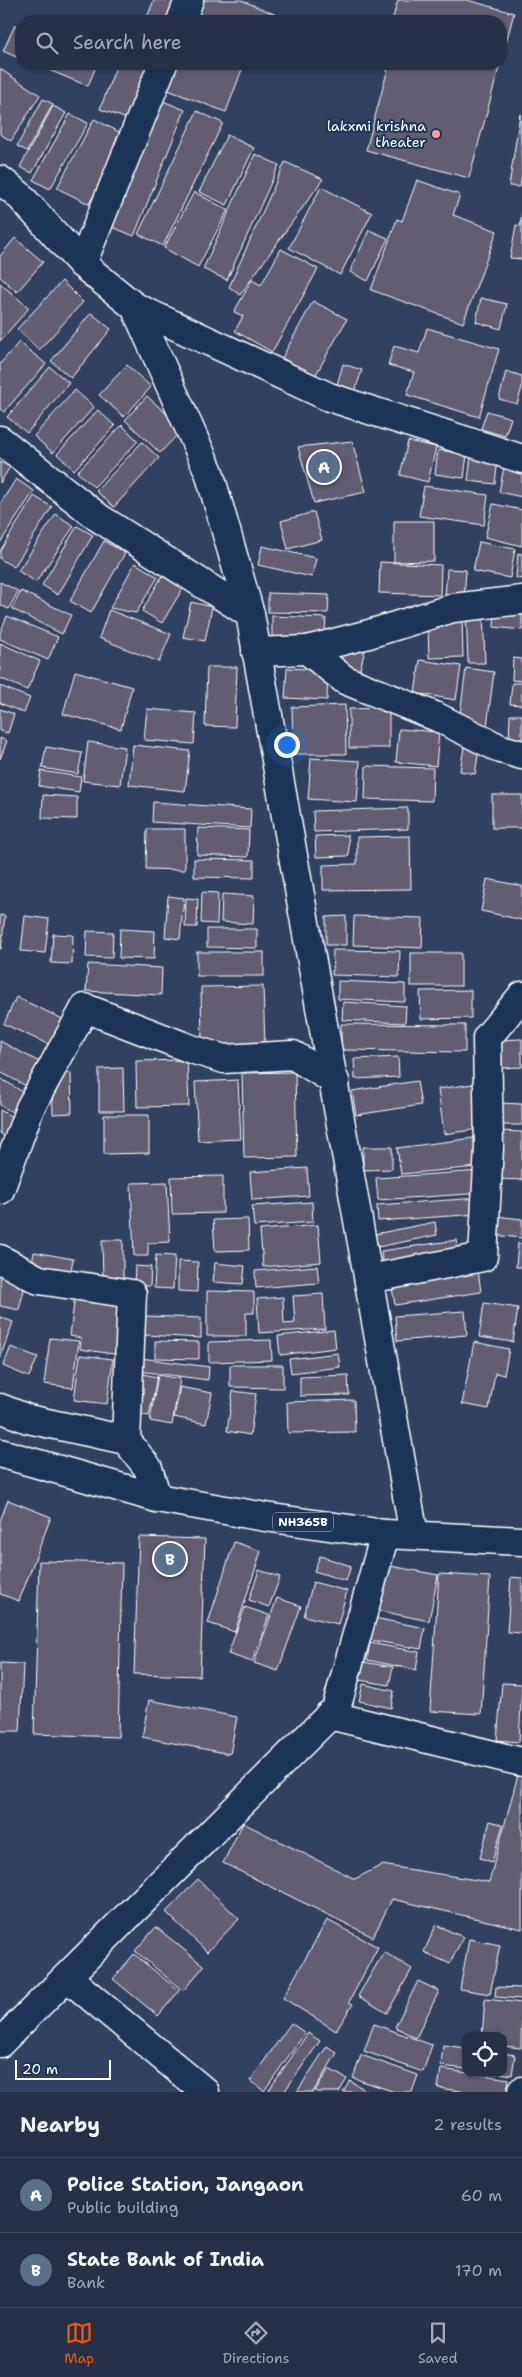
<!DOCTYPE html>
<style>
body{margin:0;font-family:"Shantell Sans",sans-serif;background:#323d52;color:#f1f3f6}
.controls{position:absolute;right:15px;bottom:15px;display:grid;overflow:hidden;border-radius:10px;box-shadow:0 1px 4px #0004}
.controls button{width:45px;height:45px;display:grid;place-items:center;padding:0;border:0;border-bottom:1px solid #424c60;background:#263147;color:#f1f3f6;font:25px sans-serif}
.scale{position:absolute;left:15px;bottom:12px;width:96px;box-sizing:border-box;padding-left:5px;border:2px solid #fff;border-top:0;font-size:14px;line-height:18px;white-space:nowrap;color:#fff;-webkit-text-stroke:4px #1d3557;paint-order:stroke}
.you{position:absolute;left:286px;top:744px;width:18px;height:18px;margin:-12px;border:4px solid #fff;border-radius:50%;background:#1a73e8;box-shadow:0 0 0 8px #1a73e833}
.badge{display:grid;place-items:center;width:32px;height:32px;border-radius:50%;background:#ea580c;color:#fff;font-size:16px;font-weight:700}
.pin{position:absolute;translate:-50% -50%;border:2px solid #fff;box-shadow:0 1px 5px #0006}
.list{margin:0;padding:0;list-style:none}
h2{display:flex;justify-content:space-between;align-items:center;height:65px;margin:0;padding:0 20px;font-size:21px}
h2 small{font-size:16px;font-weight:400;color:#a4a9b4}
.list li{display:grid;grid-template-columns:32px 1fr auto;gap:15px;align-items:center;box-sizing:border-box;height:75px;padding:0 20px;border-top:1px solid #424c60}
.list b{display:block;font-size:19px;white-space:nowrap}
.list p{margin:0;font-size:16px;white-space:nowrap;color:#a4a9b4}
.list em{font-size:16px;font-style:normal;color:#a4a9b4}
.icon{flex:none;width:28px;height:28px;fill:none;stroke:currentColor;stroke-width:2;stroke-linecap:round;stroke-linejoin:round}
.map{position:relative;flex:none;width:522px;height:2092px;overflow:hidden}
.search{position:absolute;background:#263147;box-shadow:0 1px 4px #0004;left:15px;right:15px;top:15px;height:55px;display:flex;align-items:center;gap:12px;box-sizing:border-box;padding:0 18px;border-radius:20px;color:#a4a9b4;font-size:19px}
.sheet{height:215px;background:#263147}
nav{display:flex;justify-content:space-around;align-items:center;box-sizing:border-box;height:70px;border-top:1px solid #424c60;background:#263147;font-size:14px;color:#a4a9b4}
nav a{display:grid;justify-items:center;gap:2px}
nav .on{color:#ea580c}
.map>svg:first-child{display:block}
.building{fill:#625d71;stroke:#fff}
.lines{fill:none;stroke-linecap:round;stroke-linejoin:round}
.minor-casing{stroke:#fff;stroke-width:31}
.highway-casing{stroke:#fff;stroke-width:31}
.minor{stroke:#1d3557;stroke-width:28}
.highway{stroke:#1d3557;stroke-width:28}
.poi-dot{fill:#ff9aa2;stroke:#1d3557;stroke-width:2}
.labels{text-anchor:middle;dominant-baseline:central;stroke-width:4;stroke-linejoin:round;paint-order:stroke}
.shield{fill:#1d3557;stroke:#bbc2cd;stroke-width:1}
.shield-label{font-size:12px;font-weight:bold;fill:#fff}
.poi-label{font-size:14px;fill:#fff;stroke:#1d3557;text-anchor:end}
</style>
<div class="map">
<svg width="522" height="2092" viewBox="0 0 522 2092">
<rect width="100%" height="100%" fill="#32415f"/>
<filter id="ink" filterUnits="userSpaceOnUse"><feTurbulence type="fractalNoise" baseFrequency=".02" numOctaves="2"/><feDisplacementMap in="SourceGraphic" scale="10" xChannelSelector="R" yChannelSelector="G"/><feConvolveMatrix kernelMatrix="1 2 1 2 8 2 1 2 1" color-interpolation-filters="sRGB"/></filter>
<g filter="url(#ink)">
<g class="building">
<polygon points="154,0 181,0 172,21 146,20"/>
<polygon points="197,0 241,0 281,17 279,21 205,21 191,15"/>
<polygon points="398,0 467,0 514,13 501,61 501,21 392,21"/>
<polygon points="15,25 21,28 21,59 3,51"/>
<polygon points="34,64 97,64 88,86"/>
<polygon points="117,64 156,64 135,122 100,109"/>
<polygon points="169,64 244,64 226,112 160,87"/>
<polygon points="382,64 500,64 469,178 366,150 389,65"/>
<polygon points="0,69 40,95 11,141 0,134"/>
<polygon points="43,99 53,104 27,151 17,146"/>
<polygon points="158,99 185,110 134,236 107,225"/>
<polygon points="53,106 66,113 32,173 20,167"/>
<polygon points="197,111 223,123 163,246 138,234"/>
<polygon points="70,114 88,123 50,189 33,180"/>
<polygon points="520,114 522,174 520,187 509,186"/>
<polygon points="94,119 125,135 89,204 57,188"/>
<polygon points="227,135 254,148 227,205 199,192"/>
<polygon points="255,154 279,165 227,280 203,269"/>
<polygon points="285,162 323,179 240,295 229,287"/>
<polygon points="417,180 460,195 453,215 497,231 463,323 371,290 397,219 402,221"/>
<polygon points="321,187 372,213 340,275 289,248"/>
<polygon points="194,192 228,210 198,267 164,248"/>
<polygon points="522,213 522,259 510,258 516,225 520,226"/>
<polygon points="369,230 388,238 368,281 350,272"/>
<polygon points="15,238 43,262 17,292 0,277 0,256"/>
<polygon points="281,249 318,269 272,352 235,331 243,316 234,312 252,280 261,285"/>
<polygon points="62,281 83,302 39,350 17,329"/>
<polygon points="0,283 29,308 0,341"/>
<polygon points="481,298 507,304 501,329 476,322"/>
<polygon points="313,301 347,319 315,376 282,358"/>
<polygon points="91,313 111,329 71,378 51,361"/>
<polygon points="427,328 499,349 479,417 407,395 414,372 388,365 394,346 419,353"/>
<polygon points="19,342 46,364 4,412 0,409 0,364"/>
<polygon points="343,364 362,370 355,391 337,385"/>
<polygon points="127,365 151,387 124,417 99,395"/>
<polygon points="50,367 69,383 27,433 7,417"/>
<polygon points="506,371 522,376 522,388 517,404 499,399"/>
<polygon points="75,390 94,407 53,453 34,436"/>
<polygon points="147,396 183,429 160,453 125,420"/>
<polygon points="98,410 115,426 74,470 57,454"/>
<polygon points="487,411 511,418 505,436 481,429"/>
<polygon points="122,425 138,441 94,487 77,472"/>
<polygon points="352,441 366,492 314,503 298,447"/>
<polygon points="408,441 436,447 428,482 400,475"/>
<polygon points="142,442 159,458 114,507 96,491"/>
<polygon points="438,450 467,454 464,478 435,474"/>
<polygon points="471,456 498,458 495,484 468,481"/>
<polygon points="0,462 10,467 0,483"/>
<polygon points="504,467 522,470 522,497 499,492"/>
<polygon points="16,479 34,491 0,543 0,504"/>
<polygon points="424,486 488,495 484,525 419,516"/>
<polygon points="34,496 52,507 14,567 0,559 0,551"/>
<polygon points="493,504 522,510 522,546 485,537"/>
<polygon points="314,512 322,540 288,549 281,521"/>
<polygon points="56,514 74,526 36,582 18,571"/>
<polygon points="394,521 434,521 434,561 394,562"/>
<polygon points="77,526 93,535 58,595 42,585"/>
<polygon points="104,541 125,553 91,613 70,601"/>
<polygon points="479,542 515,549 510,578 473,571"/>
<polygon points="262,546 316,558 312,577 258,565"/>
<polygon points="518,553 522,554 522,579 516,578"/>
<polygon points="380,562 441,565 440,595 379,593"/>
<polygon points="135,563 158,577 136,613 110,608"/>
<polygon points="447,569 466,570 464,598 445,597"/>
<polygon points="162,576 183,588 162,623 142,611"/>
<polygon points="0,582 18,591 9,609 0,605"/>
<polygon points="21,591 71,615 62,634 12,609"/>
<polygon points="268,593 329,595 328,613 268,612"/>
<polygon points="191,602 212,607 205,641 183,637"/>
<polygon points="522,607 522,630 494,627 495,611"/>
<polygon points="109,610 171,634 159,662 99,638"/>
<polygon points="466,611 483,611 485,663 468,663"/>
<polygon points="7,616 58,637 48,660 0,639 0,633"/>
<polygon points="272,616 326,618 324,643 272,642"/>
<polygon points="462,618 463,657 429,658 428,627"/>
<polygon points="0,643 40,661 27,690 0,678"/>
<polygon points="367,643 358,676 334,667 333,652"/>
<polygon points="513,658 522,659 522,681 512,680"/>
<polygon points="420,660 461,666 456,700 415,693"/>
<polygon points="207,667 237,667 235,727 205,726"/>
<polygon points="287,668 328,670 327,700 285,698"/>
<polygon points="466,668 494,672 487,726 459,722"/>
<polygon points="75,671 132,687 121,729 63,714"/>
<polygon points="512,683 522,683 522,705 510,704"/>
<polygon points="0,686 30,698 24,713 0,703"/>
<polygon points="345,705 346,754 293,754 292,707"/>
<polygon points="389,708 389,748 349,748 349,709"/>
<polygon points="0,709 14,714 8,733 0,731"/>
<polygon points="147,709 196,713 194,744 144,740"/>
<polygon points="510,715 522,715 522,745 509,744"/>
<polygon points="399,729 439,732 436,766 396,762"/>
<polygon points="466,735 481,737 475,774 460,771"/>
<polygon points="0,738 7,741 0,759"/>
<polygon points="88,742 125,747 120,785 83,781"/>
<polygon points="133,745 190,751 185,791 129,785"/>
<polygon points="46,747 82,753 78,774 42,768"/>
<polygon points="311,758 360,761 357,802 308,799"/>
<polygon points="366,766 433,768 432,801 365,799"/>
<polygon points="41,771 81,777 79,792 39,786"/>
<polygon points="43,795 77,797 77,819 42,818"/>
<rect x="492" y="795" width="30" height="33"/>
<polygon points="153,802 251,809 250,828 152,822"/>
<polygon points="408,808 408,829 314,832 313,811"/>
<polygon points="198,828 249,830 248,857 197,855"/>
<polygon points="147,829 185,829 185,870 146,869"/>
<polygon points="348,835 349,856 316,857 315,836"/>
<polygon points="410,836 411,889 323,890 323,865 357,864 357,837"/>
<polygon points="194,859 254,860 254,878 194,877"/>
<polygon points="487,879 522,886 522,920 481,911"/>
<polygon points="202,892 218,893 217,924 201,923"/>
<polygon points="222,894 254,896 253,924 221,922"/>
<polygon points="168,896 184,898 180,939 165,937"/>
<polygon points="186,898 198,899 197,927 185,927"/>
<polygon points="0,915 5,916 1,949 0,949"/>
<polygon points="25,916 49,919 45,953 21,951"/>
<polygon points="346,916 346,945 326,945 326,917"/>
<polygon points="354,916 423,918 422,948 353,945"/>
<polygon points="120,929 155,931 154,959 119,958"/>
<polygon points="207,929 257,929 257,948 207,947"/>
<polygon points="87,931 113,932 112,958 86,957"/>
<polygon points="53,934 73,935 72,964 51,963"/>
<polygon points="333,950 400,951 399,977 332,975"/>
<rect x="197" y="952" width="67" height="24"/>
<rect x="411" y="953" width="50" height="33"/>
<polygon points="88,964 162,968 161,995 86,991"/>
<polygon points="338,981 405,984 405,1002 338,999"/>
<polygon points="263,986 265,1046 202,1047 201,987"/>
<polygon points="471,990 471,1018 421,1019 420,991"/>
<polygon points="16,997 69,1022 56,1048 4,1024"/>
<polygon points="343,1002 406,1006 405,1023 342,1020"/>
<polygon points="341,1024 465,1025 465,1052 341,1050"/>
<polygon points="522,1039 522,1067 499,1068 498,1040"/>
<polygon points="0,1041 45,1065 32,1089 0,1072"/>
<polygon points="398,1057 399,1077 355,1079 354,1059"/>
<polygon points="187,1060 189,1106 137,1107 136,1061"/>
<polygon points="123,1068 124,1111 99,1111 99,1069"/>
<polygon points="295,1072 297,1157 244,1158 242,1073"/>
<polygon points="52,1073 71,1073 72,1113 53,1114"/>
<polygon points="0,1078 26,1094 14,1113 0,1105"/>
<polygon points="238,1080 241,1139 198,1141 195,1082"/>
<polygon points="417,1081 421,1105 356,1115 352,1091"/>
<polygon points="480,1083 486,1128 444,1134 438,1089"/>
<polygon points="501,1103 522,1104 522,1125 501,1125"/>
<polygon points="0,1110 18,1120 7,1138 0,1133"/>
<polygon points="104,1115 149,1115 149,1153 104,1154"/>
<polygon points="499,1131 522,1132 522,1180 497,1179"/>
<polygon points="474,1138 478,1167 401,1174 397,1148"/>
<polygon points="363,1147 392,1147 392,1169 363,1170"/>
<polygon points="307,1168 309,1196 252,1200 250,1172"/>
<polygon points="481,1171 483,1193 378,1200 376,1178"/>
<polygon points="223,1176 223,1213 172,1214 171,1177"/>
<polygon points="167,1182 170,1242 148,1243 148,1256 134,1256 131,1183"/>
<polygon points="478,1198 479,1214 378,1221 377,1205"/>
<polygon points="312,1202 313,1222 254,1226 252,1206"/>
<polygon points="495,1216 522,1219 522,1238 493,1235"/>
<polygon points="248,1219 249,1250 215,1251 213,1220"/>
<polygon points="435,1222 437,1235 378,1247 375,1234"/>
<polygon points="318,1225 321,1262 263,1267 260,1230"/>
<polygon points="102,1240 123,1240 123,1281 103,1281"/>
<polygon points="457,1240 460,1259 383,1270 381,1251"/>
<polygon points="518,1243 522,1244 522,1267 516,1267"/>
<polygon points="34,1252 73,1259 70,1276 31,1269"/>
<polygon points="156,1255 175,1256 173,1289 154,1288"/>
<polygon points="178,1261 198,1262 197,1292 178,1291"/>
<polygon points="215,1263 245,1266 243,1284 213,1282"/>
<polygon points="477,1263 481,1292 395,1305 390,1276"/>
<polygon points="135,1266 151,1267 150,1286 134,1286"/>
<polygon points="317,1266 319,1283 256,1288 255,1271"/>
<polygon points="0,1275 26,1281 19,1310 0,1306"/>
<polygon points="207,1291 254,1292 254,1313 246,1313 246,1336 207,1336"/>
<polygon points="75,1294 127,1300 120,1355 80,1349 81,1338 70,1336"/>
<polygon points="323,1294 325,1329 259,1333 257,1299 283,1297 284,1324 295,1323 293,1296"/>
<polygon points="484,1303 518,1308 513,1342 479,1337"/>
<polygon points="465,1311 467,1335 397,1341 395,1316"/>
<polygon points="145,1316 201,1318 201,1338 145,1335"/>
<polygon points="0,1317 13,1322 0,1358"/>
<polygon points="334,1330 336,1348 280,1355 278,1336"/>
<polygon points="50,1338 79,1341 73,1388 44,1384"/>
<polygon points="271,1340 272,1360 209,1362 209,1342"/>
<polygon points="155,1341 199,1342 199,1359 155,1358"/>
<polygon points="474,1342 509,1349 504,1375 495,1373 489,1409 462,1404"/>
<polygon points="11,1347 38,1357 29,1377 3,1366"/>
<polygon points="338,1353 340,1367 291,1373 289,1359"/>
<polygon points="80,1355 113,1359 107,1404 74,1400"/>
<polygon points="141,1358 209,1367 208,1380 139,1371"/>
<polygon points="230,1365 283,1365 283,1388 230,1387"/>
<polygon points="138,1373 157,1377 149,1416 130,1412"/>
<polygon points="158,1375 180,1379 172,1425 150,1421"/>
<polygon points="348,1375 349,1395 300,1396 300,1377"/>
<polygon points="180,1387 212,1393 206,1424 174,1417"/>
<polygon points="233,1391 256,1394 250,1435 227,1431"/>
<polygon points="354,1400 355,1432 288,1433 287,1402"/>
<polygon points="8,1500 51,1517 19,1601 0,1594 0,1521"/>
<polygon points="139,1537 205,1539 200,1676 134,1674"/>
<polygon points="234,1542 261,1551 235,1632 208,1623"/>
<polygon points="320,1556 351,1566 346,1581 314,1571"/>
<polygon points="39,1561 122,1563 118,1737 34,1734"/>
<polygon points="380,1564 438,1575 429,1621 371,1609"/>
<polygon points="259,1570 280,1577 269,1607 249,1600"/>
<polygon points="439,1574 490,1577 481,1714 430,1711"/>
<polygon points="511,1577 522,1578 522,1633 507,1632"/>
<polygon points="313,1582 347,1591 338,1624 304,1616"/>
<polygon points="277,1598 301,1606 278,1671 254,1663"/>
<polygon points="245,1607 269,1615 252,1662 228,1654"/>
<polygon points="374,1618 425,1628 421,1649 370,1640"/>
<polygon points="370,1643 419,1652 416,1670 367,1660"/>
<polygon points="363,1662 393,1667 389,1685 359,1680"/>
<polygon points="0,1663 23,1664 20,1731 0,1731"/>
<polygon points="502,1683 522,1684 519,1742 497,1740"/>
<polygon points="363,1684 394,1691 391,1708 359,1701"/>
<polygon points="149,1700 237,1717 230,1754 142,1737"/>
<polygon points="519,1771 522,1771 522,1929 392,1899 373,1937 223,1863 243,1823 355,1879 382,1865 489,1882"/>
<polygon points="490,1821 503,1825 492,1862 480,1858"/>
<polygon points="198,1879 239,1919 207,1952 166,1912"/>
<polygon points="327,1920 378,1947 349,2002 353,2004 336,2031 283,1998"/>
<polygon points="436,1925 463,1937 450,1964 424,1952"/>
<polygon points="156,1927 204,1966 183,1991 135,1951"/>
<polygon points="469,1939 500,1945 490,1994 460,1989"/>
<polygon points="384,1952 412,1969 387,2013 358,1996"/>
<polygon points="134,1954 179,1991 158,2016 113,1979"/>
<polygon points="418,1981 439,1991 416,2038 395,2027"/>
<polygon points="496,1987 522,1988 522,1999 495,1997"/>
<polygon points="485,1999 522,2003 521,2048 503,2046 503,2036 482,2036"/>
<polygon points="291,2023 305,2033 264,2091 250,2081"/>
<polygon points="374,2024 432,2045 423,2072 364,2051"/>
<polygon points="308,2033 320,2041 284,2092 272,2092 269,2090"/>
<polygon points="443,2045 466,2048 466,2069 441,2066"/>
<polygon points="327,2046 337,2053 313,2092 297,2092"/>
<polygon points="503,2053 515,2055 512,2075 499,2073 503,2073"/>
<polygon points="361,2055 418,2075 412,2092 395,2092 353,2078"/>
<polygon points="329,2069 347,2079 339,2092 317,2092 315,2091"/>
<polygon points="441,2069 509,2079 507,2092 467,2092 438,2088"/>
<polygon points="350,2081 369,2092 343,2092"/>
</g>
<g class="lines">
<defs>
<g id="minor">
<polyline points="181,21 189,0"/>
<polyline points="0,180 18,194 82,264 135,307 209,472 250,614 414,1535"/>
<polyline points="82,264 163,64"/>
<polyline points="135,307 329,397 522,459"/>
<polyline points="0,440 99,518 250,614"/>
<polyline points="307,650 345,680 437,717 501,749 522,755"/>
<polyline points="256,652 307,650 369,634 453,608 522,600"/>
<polyline points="0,1190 30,1108 85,1008 191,1049 224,1059 293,1055 335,1081"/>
<polyline points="0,1259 39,1280 132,1294 126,1440"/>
<polyline points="369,1279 483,1257 489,1147 487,1038 522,996"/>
<polyline points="0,1408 28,1419 126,1440 148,1468 157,1498"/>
<polyline points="329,1715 522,1762"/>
<polyline points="67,1977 205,2092"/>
<polyline points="0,2043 336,1709 385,1534"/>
<polyline points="522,2092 522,2091"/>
</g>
<polyline id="highway" points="0,1453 157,1498 265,1517 385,1534 522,1541"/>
</defs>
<use href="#minor" class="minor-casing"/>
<use href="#highway" class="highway-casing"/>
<use href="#minor" class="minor"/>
<use href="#highway" class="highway"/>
</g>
</g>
<circle class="poi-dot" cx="436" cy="134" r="5"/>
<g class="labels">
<rect class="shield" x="273" y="1512.5" width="60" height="19" rx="4"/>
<g class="shield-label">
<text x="303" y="1522">NH365B</text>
</g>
<g class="poi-label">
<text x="426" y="126">lakxmi krishna<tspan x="426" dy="16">theater</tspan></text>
</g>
</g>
</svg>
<div class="controls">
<button><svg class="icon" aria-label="locate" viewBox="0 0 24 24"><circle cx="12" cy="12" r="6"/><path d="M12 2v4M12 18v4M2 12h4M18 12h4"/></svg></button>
</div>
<div class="scale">20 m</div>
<div class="you"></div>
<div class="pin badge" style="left:324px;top:467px;background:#5c6f8a">A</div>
<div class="pin badge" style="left:170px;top:1559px;background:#5c6f8a">B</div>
<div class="search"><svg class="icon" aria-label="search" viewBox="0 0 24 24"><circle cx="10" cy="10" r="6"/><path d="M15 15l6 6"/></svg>Search here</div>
</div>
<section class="sheet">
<h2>Nearby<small>2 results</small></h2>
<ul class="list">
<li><span class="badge" style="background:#5c6f8a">A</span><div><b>Police Station, Jangaon</b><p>Public building</p></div><em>60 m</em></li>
<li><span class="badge" style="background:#5c6f8a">B</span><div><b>State Bank of India</b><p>Bank</p></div><em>170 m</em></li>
</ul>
</section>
<nav>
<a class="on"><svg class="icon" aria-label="map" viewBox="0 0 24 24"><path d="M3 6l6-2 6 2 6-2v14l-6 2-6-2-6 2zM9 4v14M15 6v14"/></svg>Map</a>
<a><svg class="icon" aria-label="directions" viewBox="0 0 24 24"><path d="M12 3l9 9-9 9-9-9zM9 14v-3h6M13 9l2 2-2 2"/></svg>Directions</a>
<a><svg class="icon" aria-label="saved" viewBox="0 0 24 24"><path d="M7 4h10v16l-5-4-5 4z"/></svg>Saved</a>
</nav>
